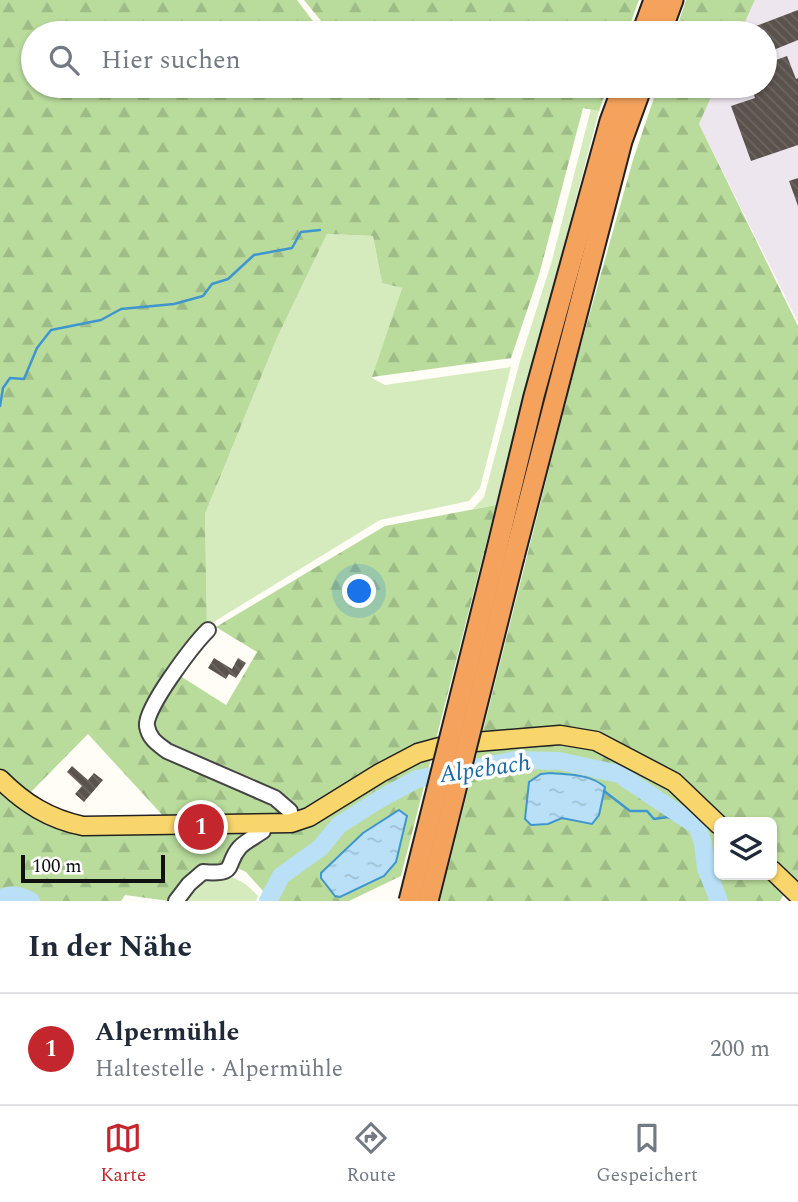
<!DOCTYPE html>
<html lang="de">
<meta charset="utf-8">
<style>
body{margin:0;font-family:Spectral,serif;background:#f2f2f3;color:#1f2937}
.controls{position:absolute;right:21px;bottom:21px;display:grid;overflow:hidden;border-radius:10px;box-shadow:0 2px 5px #0004}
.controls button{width:63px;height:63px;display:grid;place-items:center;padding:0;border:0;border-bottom:2px solid #e0e1e3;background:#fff;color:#1f2937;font:35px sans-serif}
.scale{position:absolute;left:21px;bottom:18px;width:144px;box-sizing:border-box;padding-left:7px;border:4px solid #111;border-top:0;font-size:19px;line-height:24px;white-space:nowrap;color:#111;-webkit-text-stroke:5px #fff;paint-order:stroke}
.you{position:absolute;left:360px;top:592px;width:24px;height:24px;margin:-18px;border:5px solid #fff;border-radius:50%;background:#1a73e8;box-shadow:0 0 0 10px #1a73e833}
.badge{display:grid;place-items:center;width:46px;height:46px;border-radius:50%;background:#c4262e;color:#fff;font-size:23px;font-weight:700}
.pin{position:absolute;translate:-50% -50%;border:4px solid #fff;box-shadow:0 2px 7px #0006}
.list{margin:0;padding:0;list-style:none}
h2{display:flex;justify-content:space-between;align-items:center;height:91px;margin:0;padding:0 28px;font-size:30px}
h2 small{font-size:23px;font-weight:400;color:#747a83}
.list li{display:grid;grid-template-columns:46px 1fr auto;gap:21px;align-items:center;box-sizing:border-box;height:112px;padding:0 28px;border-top:2px solid #e0e1e3}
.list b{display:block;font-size:26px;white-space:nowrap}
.list p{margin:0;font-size:23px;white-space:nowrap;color:#747a83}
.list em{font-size:23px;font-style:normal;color:#747a83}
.icon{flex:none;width:38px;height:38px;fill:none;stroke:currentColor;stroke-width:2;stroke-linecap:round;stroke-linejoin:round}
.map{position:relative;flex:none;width:798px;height:901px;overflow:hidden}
.search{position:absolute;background:#fff;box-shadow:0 2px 5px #0004;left:21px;right:21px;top:21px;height:77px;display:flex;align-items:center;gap:18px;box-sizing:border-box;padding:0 24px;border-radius:38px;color:#747a83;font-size:26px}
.sheet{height:203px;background:#fff}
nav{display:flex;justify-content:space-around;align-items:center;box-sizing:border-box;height:98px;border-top:2px solid #e0e1e3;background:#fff;font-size:19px;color:#747a83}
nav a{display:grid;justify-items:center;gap:4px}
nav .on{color:#c4262e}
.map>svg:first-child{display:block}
.industrial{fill:#eee6ef}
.grass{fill:#d5ebbd}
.forest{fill:url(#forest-firs);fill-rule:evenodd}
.water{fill:url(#water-ripples);stroke:#3f96cf;stroke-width:2}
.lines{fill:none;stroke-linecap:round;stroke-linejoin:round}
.stream{stroke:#3f96cf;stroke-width:2.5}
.river{stroke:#b9e0f7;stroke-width:18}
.building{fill:url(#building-back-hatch)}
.minor-casing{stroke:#444;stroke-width:18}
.major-casing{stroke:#222;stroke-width:21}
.highway-casing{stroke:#222;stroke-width:23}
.minor{stroke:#fff;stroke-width:14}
.major{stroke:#f9d66b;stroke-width:18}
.highway{stroke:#f5a25d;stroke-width:19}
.highway-bridge-casing{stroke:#222;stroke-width:23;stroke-linecap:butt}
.highway-bridge{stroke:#f5a25d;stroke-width:19}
.labels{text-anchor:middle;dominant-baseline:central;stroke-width:7;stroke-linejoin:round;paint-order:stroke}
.water-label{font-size:24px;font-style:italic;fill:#1768a6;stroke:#fff}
</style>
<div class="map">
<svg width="798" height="901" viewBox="0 0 798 901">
<defs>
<pattern id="forest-firs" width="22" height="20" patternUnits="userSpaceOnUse" patternTransform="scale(1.75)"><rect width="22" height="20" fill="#b9dc9c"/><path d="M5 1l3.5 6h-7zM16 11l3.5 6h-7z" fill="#9ebc85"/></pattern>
<pattern id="water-ripples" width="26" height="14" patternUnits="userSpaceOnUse" patternTransform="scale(1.75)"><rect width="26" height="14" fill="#b9e0f7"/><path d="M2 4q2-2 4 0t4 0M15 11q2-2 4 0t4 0" fill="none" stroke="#9ebfd3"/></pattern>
<pattern id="building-back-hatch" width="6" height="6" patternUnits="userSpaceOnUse" patternTransform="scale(1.75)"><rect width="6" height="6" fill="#5a524d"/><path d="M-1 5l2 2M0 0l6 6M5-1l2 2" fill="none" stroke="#6d6662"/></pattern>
</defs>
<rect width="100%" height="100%" fill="#fffdf5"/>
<polygon class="industrial" points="755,0 798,0 798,322 699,124 716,86 765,86 765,33 740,33"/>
<g class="grass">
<polygon points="591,109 599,111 496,505 473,509 484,497 520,361 551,264"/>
<polygon points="327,234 373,236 382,283 402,288 372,378 385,385 511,367 480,488 469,501 380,520 207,626 205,514 277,338"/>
<path d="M204,873C230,876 240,876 258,896L256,901H178Z"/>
</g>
<g class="forest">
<path d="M0,0H297L322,33H33V86H608L599,111L583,108L539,275L511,358L372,377L402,288L382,283L373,236L327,234L277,338L205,514L207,626L174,672L226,705L257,652L216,627L385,526L496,505L401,876L349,901H272L246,872L233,866L262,820L229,866L201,871L169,901L125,895L121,901H0ZM88,734L166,819H62L27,796Z"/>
<polygon points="304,0 639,0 627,33 519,33 536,23 513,33 331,33"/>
<polygon points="686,0 755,0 740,33 675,33"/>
<path d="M658,86H716L699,124L798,326V901L785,892L780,901H440L575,366L633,160ZM719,822H772V875H719Z"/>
</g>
<g class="water">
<path d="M551,773C570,775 590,774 605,787L599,815L592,824L562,818L548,824L531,825L525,819L529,782L541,774Z"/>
<polygon points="399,810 407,816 396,862 384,876 340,897 335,896 321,878 321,873 363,833"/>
</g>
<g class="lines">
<g class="stream">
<polyline points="0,406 3,388 10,378 24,379 37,348 51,330 101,320 121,309 174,304 203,296 212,284 228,279 254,255 292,248 301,232 320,230"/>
<polyline points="604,791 630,811 647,811 654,819 668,817 682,822 688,820"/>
</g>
<g class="river">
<path d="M0,899C11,892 20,896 31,901"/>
<polyline points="268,901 281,876 320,848 339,825 380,799 417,779 516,760 559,761 619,774 697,826 703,843 706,868 719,901"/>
</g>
</g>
<g class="building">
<polygon points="798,10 798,40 766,53 765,33 758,33 756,26"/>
<polygon points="787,56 796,79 798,78 798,145 751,161 731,106 755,98 751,86 765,86 765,64"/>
<polygon points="798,178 798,206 789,181"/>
<polygon points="214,658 232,669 238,658 246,663 236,678 229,674 226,679 208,668"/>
<polygon points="72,766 88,780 94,773 103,780 84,802 75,794 82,786 67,772"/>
</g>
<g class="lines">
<defs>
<g id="minor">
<path d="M208,630C194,644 144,709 147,726C149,739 158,744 167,751L275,798L290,811L291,823"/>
<path d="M176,901L189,884L203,872C239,875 224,865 240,847C246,841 256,836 263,831L264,824"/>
</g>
<g id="major">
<path d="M0,779C24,803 49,819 83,826L291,823L309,817L380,773L418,753L451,744L560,735L596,741L674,782L719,825"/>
<polyline points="772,870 798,895"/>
</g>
<g id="highway">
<polyline points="642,33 654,0"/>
<polyline points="661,33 673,0"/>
<polyline points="496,553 534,396 610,121 623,86"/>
<polyline points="514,557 622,141 642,86"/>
</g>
</defs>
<use href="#minor" class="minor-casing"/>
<use href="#major" class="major-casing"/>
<use href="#highway" class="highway-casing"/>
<use href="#minor" class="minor"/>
<use href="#major" class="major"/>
<use href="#highway" class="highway"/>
<defs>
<g id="highway-bridge">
<polyline points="409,901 496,553"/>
<polyline points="428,901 514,557"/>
</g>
</defs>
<use href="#highway-bridge" class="highway-bridge-casing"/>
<use href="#highway-bridge" class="highway-bridge"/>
</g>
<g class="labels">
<g class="water-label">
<text transform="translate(485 769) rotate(-8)">Alpebach</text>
</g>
</g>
</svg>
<div class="controls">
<button><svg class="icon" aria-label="layers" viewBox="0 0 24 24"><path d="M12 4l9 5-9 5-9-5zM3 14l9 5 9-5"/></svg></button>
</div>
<div class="scale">100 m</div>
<div class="you"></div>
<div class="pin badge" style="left:201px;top:827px">1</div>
<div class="search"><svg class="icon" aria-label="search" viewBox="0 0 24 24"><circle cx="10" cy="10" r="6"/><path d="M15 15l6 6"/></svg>Hier suchen</div>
</div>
<section class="sheet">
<h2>In der Nähe<small></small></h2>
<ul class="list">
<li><span class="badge">1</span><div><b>Alpermühle</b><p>Haltestelle · Alpermühle</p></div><em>200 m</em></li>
</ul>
</section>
<nav>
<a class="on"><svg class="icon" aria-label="map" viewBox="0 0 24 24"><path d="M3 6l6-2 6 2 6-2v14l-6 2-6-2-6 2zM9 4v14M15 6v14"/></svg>Karte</a>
<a><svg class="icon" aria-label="directions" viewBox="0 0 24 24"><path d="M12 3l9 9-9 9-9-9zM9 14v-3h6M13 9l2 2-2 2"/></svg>Route</a>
<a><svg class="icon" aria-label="saved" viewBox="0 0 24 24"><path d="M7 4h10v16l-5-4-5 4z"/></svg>Gespeichert</a>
</nav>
